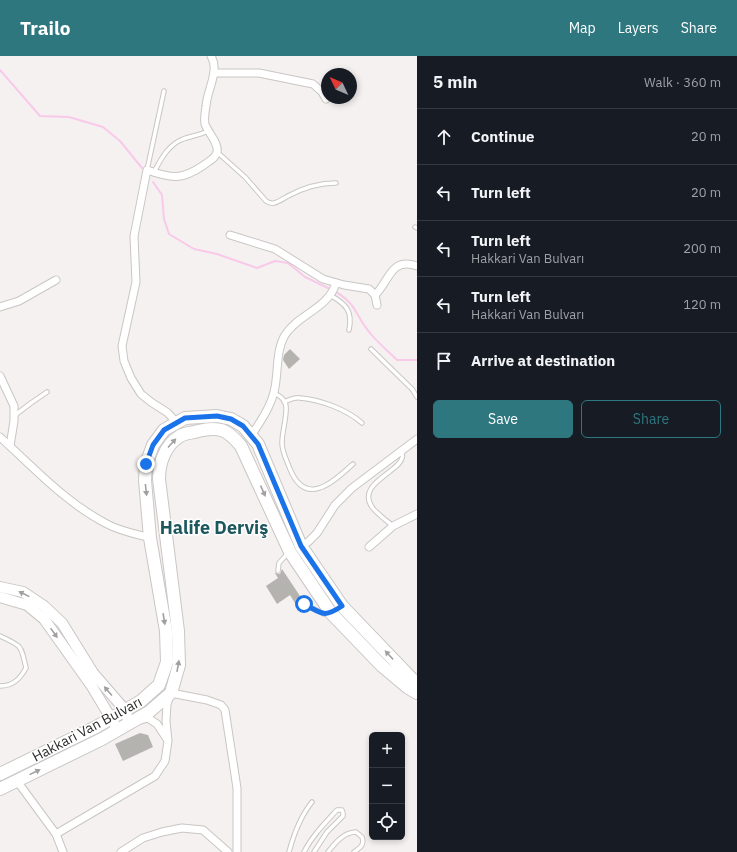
<!DOCTYPE html>
<meta charset="utf-8">
<style>
body{margin:0;font-family:"IBM Plex Sans",sans-serif;background:#20242c;color:#f1f3f6}
.controls{position:absolute;right:12px;bottom:12px;display:grid;overflow:hidden;border-radius:6px;box-shadow:0 2px 6px #0003}
.controls button{width:36px;height:36px;display:grid;place-items:center;padding:0;border:0;border-bottom:1px solid #363941;background:#171b24;color:#f1f3f6;font:20px sans-serif}
.compass{position:absolute;left:321px;top:12px;width:36px;height:36px;border-radius:50%;background:#171b24;box-shadow:0 2px 6px #0003;rotate:314deg}
.stop{position:absolute;width:12px;height:12px;margin:-9px;border:3px solid #1a73e8;border-radius:50%;background:#fff}
.stop.end{background:#1a73e8;border-color:#fff;box-shadow:0 1px 4px #0008}
.list{margin:0;padding:0;list-style:none}
h2{display:flex;justify-content:space-between;align-items:center;height:52px;margin:0;padding:0 16px;font-size:17px}
h2 small{font-size:13px;font-weight:400;color:#9ea1a6}
.list li{display:grid;grid-template-columns:26px 1fr auto;gap:12px;align-items:center;box-sizing:border-box;height:56px;padding:0 16px;border-top:1px solid #363941}
.list b{display:block;font-size:15px;white-space:nowrap}
.list p{margin:0;font-size:13px;white-space:nowrap;color:#9ea1a6}
.list em{font-size:13px;font-style:normal;color:#9ea1a6}
.actions{display:flex;gap:8px;padding:12px 16px}
.actions a{flex:1;padding:9px 0;border:1px solid #2e777f;border-radius:6px;text-align:center;font-size:14px;color:#2e777f}
.actions .main{background:#2e777f;color:#fff}
.icon{flex:none;width:22px;height:22px;fill:none;stroke:currentColor;stroke-width:2;stroke-linecap:round;stroke-linejoin:round}
.map{position:relative;flex:none;width:417px;height:796px;overflow:hidden}
header{display:flex;align-items:center;gap:24px;box-sizing:border-box;height:56px;padding:0 20px;background:#2e777f;color:#fff}
header strong{font-size:19px}
nav{display:flex;gap:22px;margin-inline-start:auto;font-size:14px}
main{display:flex}
aside{flex:1;background:#171b24}
.map>svg:first-child{display:block}
.lines{fill:none;stroke-linecap:round;stroke-linejoin:round}
.stream{stroke:#f9c9ea;stroke-width:2}
.building{fill:#b5b3b0}
.lane-casing{stroke:#c9c6c4;stroke-width:5.5}
.street-casing{stroke:#c9c6c4;stroke-width:9}
.secondary-casing{stroke:#c9c6c4;stroke-width:12}
.primary-casing{stroke:#c9c6c4;stroke-width:14}
.lane{stroke:#fff;stroke-width:3.5}
.street{stroke:#fff;stroke-width:7}
.secondary{stroke:#fff;stroke-width:10}
.primary{stroke:#fff;stroke-width:12}
.oneway{fill:#a0a0a0}
.route{stroke:#1a73e8;stroke-width:5}
.labels{text-anchor:middle;dominant-baseline:central;stroke-width:3;stroke-linejoin:round;paint-order:stroke}
.street-label{font-size:14px;fill:#2d2c2b;stroke:#fff}
.district-label{font-size:18px;font-weight:bold;fill:#1d575e;stroke:#fff}
</style>
<header>
<strong>Trailo</strong>
<nav><a>Map</a><a>Layers</a><a>Share</a></nav>
</header>
<main>
<div class="map">
<svg width="417" height="796" viewBox="0 0 417 796">
<rect width="100%" height="100%" fill="#f5f1f0"/>
<g class="lines">
<g class="stream">
<polyline points="0,14 40,60 69,61 103,71 120,85 142,112"/>
<polyline points="153,126 162,139 164,163 169,178 194,193 217,198 257,212 275,205 288,207 305,221 330,233"/>
<path d="M334,235C358,248 355,260 370,277C378,287 388,295 397,304H417"/>
</g>
</g>
<g class="building">
<polygon points="290,293 300,303 289,313 283,304 284,299"/>
<polygon points="282,513 302,543 296,543 295,547 290,539 277,548 266,530 278,522 275,517 280,518"/>
<polygon points="140,677 148,679 153,691 123,705 115,688"/>
</g>
<g class="lines">
<defs>
<g id="lane">
<path d="M217,96L245,121L266,145C269,147 271,148 274,147C279,146 284,142 288,140C303,132 319,127 336,127"/>
<polyline points="147,114 164,35"/>
<path d="M154,116C161,103 168,89 183,83C192,80 200,79 208,75"/>
<polyline points="415,171 417,172"/>
<path d="M330,239C346,248 353,255 349,274"/>
<polyline points="371,293 412,333 417,341"/>
<path d="M274,337C280,340 285,343 286,350C287,362 282,375 282,387C282,396 287,405 290,413C306,452 333,426 353,408"/>
<path d="M284,346C289,344 295,341 300,342C321,344 346,353 362,367"/>
<polyline points="14,360 31,347 47,336"/>
<path d="M393,470C386,464 377,458 372,451C356,428 399,416 402,402C403,400 402,397 402,395"/>
<polyline points="278,515 279,507 289,496"/>
<polyline points="298,545 324,558 328,558"/>
<path d="M0,580C22,590 21,589 26,612C20,623 13,630 0,630"/>
<path d="M289,796C294,777 300,761 312,746"/>
<path d="M304,796C312,780 325,767 337,754H342L343,757V760L327,776L314,796"/>
<path d="M328,796C335,787 344,776 356,776L362,781C365,789 360,792 354,796"/>
</g>
<g id="street">
<polyline points="214,17 259,17 313,28 322,36 326,43"/>
<polyline points="230,179 275,193 323,223 344,229 369,233 375,239 377,249"/>
<path d="M375,239C390,225 390,201 417,210"/>
<polyline points="0,251 19,245 56,224"/>
<polyline points="0,320 14,350 14,365 10,390"/>
<path d="M176,366L168,357L151,346L141,338L131,322L124,305L122,290L136,226L134,180L147,114C173,123 182,124 204,109C209,105 216,102 217,96C219,87 208,77 205,68C204,63 205,56 206,50C207,34 220,15 211,0"/>
<path d="M251,380C260,366 270,352 274,336C279,317 275,296 285,279C297,259 329,252 336,227"/>
<path d="M0,381C33,411 66,447 107,468C120,475 136,478 150,482"/>
<polyline points="301,490 308,486 317,477 335,449 352,432 417,383"/>
<polyline points="369,491 393,470 417,458"/>
<polyline points="141,664 148,662 157,668 167,683"/>
<polyline points="17,725 56,778 63,796"/>
<polyline points="56,778 155,720 165,705 168,685 166,665 167,648 171,637 207,644 221,649 225,654 237,732 237,796"/>
<polyline points="121,796 143,782 162,776 182,772 203,774 228,796"/>
</g>
<g id="secondary">
<polyline points="0,531 23,536 44,550 62,567 93,617 125,654 129,667"/>
<polyline points="0,541 27,549 44,563 91,629 115,669"/>
</g>
<g id="primary">
<polyline points="0,718 96,671 141,645 159,629 167,606 166,575 150,482 145,424 146,408 153,389 164,374 185,362 217,360 231,363 243,370 258,388 301,490 342,550 413,624 417,625"/>
<path d="M0,733L102,683L149,656L171,637L179,609L178,575L159,423C159,407 165,389 180,380C185,377 192,377 198,375C219,370 227,373 241,390L290,496L331,557L382,610L407,631L417,637"/>
</g>
</defs>
<use href="#lane" class="lane-casing"/>
<use href="#street" class="street-casing"/>
<use href="#secondary" class="secondary-casing"/>
<use href="#primary" class="primary-casing"/>
<use href="#lane" class="lane"/>
<use href="#street" class="street"/>
<use href="#secondary" class="secondary"/>
<use href="#primary" class="primary"/>
</g>
<defs><path id="oneway-solid" d="M-6-.8H1V-3.2L6.5 0L1 3.2V.8H-6Z"/></defs>
<g class="oneway">
<use href="#oneway-solid" transform="translate(172 387) rotate(-48)"/>
<use href="#oneway-solid" transform="translate(146 434) rotate(84)"/>
<use href="#oneway-solid" transform="translate(263 435) rotate(66)"/>
<use href="#oneway-solid" transform="translate(24 538) rotate(-154)"/>
<use href="#oneway-solid" transform="translate(164 563) rotate(81)"/>
<use href="#oneway-solid" transform="translate(54 577) rotate(55)"/>
<use href="#oneway-solid" transform="translate(389 599) rotate(-133)"/>
<use href="#oneway-solid" transform="translate(178 610) rotate(-80)"/>
<use href="#oneway-solid" transform="translate(108 635) rotate(-131)"/>
<use href="#oneway-solid" transform="translate(35 716) rotate(-26)"/>
</g>
<g class="lines">
<path class="route" d="M146,408L153,389L164,374L185,362L217,360L231,363L243,370L258,388L301,490L342,550C324,562 323,558 304,548"/>
</g>
<g class="labels">
<g class="street-label">
<text transform="translate(87 673) rotate(-28)">Hakkari Van Bulvarı</text>
</g>
<g class="district-label">
<text x="214" y="471">Halife Derviş</text>
</g>
</g>
</svg>
<div class="controls">
<button>+</button>
<button>−</button>
<button><svg class="icon" aria-label="locate" viewBox="0 0 24 24"><circle cx="12" cy="12" r="6"/><path d="M12 2v4M12 18v4M2 12h4M18 12h4"/></svg></button>
</div>
<svg class="compass" viewBox="-18 -18 36 36"><path d="M0-13l5 13h-10z" fill="#e53935"/><path d="M0 13l5-13h-10z" fill="#9ea1a6"/></svg>
<div class="stop" style="left:304px;top:548px"></div>
<div class="stop end" style="left:146px;top:408px"></div>
</div>
<aside>
<h2>5 min<small>Walk · 360 m</small></h2>
<ul class="list">
<li><svg class="icon" aria-label="ahead" viewBox="0 0 24 24"><path d="M12 20V5M6 11l6-6 6 6"/></svg><div><b>Continue</b></div><em>20 m</em></li>
<li><svg class="icon" aria-label="left" viewBox="0 0 24 24"><path d="M17 20v-9H6M10 6l-5 5 5 5"/></svg><div><b>Turn left</b></div><em>20 m</em></li>
<li><svg class="icon" aria-label="left" viewBox="0 0 24 24"><path d="M17 20v-9H6M10 6l-5 5 5 5"/></svg><div><b>Turn left</b><p>Hakkari Van Bulvarı</p></div><em>200 m</em></li>
<li><svg class="icon" aria-label="left" viewBox="0 0 24 24"><path d="M17 20v-9H6M10 6l-5 5 5 5"/></svg><div><b>Turn left</b><p>Hakkari Van Bulvarı</p></div><em>120 m</em></li>
<li><svg class="icon" aria-label="arrive" viewBox="0 0 24 24"><path d="M6 21V4h12l-3 4 3 4H6"/></svg><div><b>Arrive at destination</b></div></li>
</ul>
<div class="actions"><a class="main">Save</a><a>Share</a></div>
</aside>
</main>
